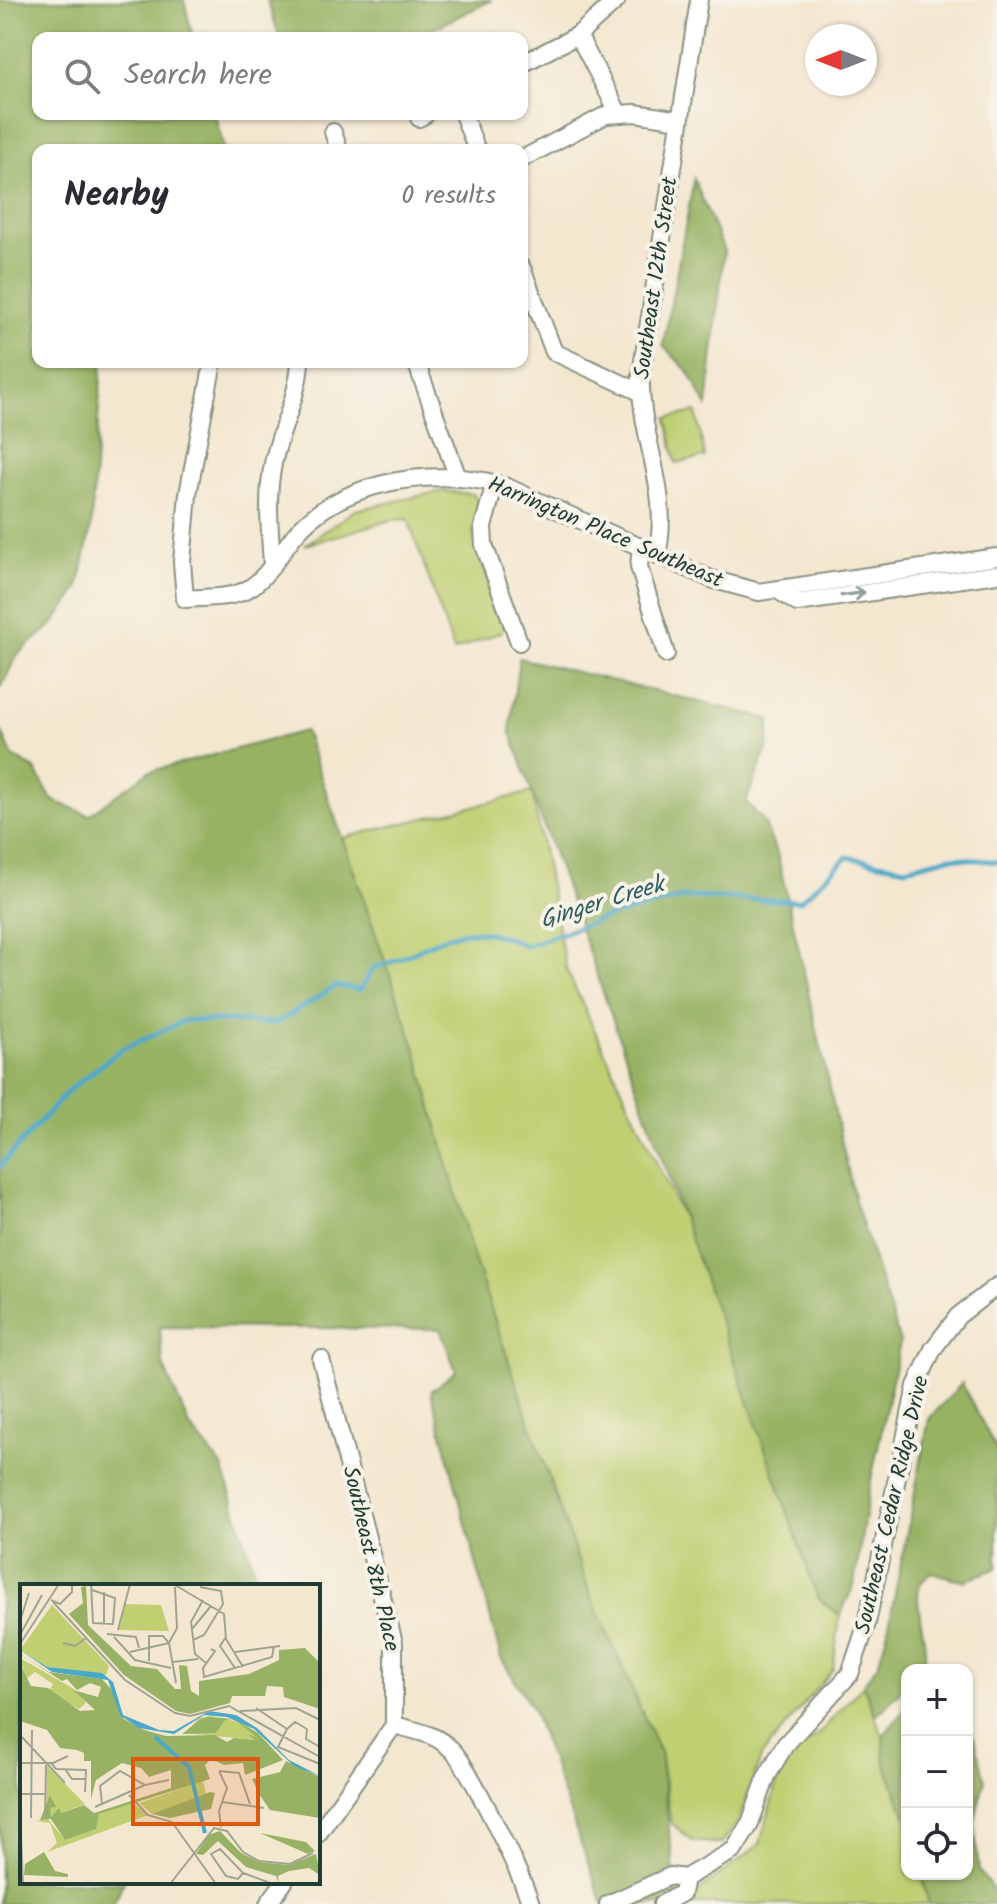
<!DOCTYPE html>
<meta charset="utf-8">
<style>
body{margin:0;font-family:Kalam,sans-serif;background:#f2f2f3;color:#2b2b33}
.controls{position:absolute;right:24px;bottom:24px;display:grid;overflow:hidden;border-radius:16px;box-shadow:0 2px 6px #0004}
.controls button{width:72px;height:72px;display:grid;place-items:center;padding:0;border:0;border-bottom:2px solid #e1e1e2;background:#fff;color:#2b2b33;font:40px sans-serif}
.compass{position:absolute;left:805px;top:24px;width:72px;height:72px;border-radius:50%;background:#fff;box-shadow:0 2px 6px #0004;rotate:270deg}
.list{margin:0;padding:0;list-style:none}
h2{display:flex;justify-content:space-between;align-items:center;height:104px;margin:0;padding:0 32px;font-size:34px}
h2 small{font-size:26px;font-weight:400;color:#7c7c81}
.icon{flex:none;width:44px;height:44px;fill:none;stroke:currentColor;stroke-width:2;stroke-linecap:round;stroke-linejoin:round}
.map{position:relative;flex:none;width:997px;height:1904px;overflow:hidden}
.search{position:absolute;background:#fff;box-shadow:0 2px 6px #0004;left:32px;top:32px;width:496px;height:88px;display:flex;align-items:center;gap:20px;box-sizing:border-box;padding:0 28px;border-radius:16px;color:#7c7c81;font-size:30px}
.panel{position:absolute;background:#fff;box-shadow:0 2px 6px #0004;left:32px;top:144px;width:496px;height:224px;border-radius:16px}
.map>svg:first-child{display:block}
.green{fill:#bfcf72;stroke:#6f8653;stroke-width:2}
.forest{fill:#97b264;stroke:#5b784c;stroke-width:2}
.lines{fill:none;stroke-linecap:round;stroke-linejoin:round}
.stream{stroke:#4aa8c9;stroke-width:5}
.minor-casing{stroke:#8a9282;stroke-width:20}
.minor{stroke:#fff;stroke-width:16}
.oneway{stroke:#8f9e9a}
.labels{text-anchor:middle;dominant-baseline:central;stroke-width:8;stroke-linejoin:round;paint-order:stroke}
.street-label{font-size:22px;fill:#1f3d34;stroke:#f7f3e8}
.water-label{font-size:24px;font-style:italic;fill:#2c5d61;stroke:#f7f3e8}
.inset-river{fill:none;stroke:#4aa8c9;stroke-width:4}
.inset-road{fill:none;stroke:#9fa392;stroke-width:2}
.view{fill:#de580e;fill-opacity:0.15;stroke:#de580e;stroke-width:4}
.inset-edge{fill:none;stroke:#1f3d34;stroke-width:4}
</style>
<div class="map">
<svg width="997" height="1904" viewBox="0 0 997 1904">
<rect width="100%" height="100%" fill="#f7f3e8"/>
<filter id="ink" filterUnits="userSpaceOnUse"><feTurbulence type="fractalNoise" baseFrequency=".0125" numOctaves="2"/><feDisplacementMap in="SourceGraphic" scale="16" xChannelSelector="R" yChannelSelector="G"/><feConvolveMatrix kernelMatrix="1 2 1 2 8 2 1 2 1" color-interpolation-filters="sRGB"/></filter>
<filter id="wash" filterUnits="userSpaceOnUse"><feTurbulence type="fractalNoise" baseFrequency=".006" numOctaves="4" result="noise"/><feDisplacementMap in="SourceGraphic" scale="32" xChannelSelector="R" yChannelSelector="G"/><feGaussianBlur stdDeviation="1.8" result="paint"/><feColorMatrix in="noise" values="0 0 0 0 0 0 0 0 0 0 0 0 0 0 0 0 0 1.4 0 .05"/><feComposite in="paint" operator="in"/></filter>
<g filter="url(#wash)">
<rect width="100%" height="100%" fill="#f4e7d0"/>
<g class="green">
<polygon points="696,412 705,457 676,463 667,418"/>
<polygon points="442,491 473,494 478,502 473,534 477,549 505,626 501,632 454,651 408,519 391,520 305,545 355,510"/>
<polygon points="532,792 566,969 690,1234 818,1598 840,1616 833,1669 762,1755 738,1823 721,1844 693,1841 671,1823 660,1753 591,1597 531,1427 471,1250 416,1050 342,838"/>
<polygon points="863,1685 883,1736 885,1763 907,1820 907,1874 921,1874 929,1904 682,1904 760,1844 776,1785 792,1752 816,1737"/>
</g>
<g class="forest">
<polygon points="0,0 184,0 193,38 38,38 38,114 215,114 224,150 38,150 38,362 102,362 91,526 78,589 53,624 17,655 0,690"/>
<polygon points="267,0 492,0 414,38 280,38"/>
<polygon points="694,179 724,251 707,407 689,372 663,346"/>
<polygon points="519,658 770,719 768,746 746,802 764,822 778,857 855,1201 900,1342 869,1490 854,1585 840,1616 818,1598 510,730"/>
<polygon points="0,728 13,757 35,769 52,800 89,815 148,772 305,731 416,1050 471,1250 531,1427 591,1597 660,1753 678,1904 603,1904 532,1708 501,1658 431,1391 456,1371 440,1329 160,1327 163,1365 190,1427 222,1466 259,1586 22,1586 22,1882 124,1882 113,1904 0,1904"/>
<path d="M962,1383L997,1451V1568L964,1581L931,1572L919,1585C914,1614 931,1643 923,1670H907V1683L884,1709L875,1714L863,1685L879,1662L888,1630L929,1419Z"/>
<polygon points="907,1707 907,1820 885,1763 883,1736"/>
<polygon points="967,1728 975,1740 985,1780 974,1822 979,1871 997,1895 997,1904 929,1904 921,1874 967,1874"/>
</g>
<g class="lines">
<path class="stream" d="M0,1166L70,1089L122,1049L186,1020L277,1023L336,986L360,990L373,968C436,951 454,910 526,946L616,914L687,897L800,901L847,857L906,868L950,857L997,862"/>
</g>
</g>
<g filter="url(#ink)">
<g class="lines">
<defs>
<g id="minor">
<polyline points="578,35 618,112"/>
<polyline points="522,64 578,35 617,0"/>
<polyline points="463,114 477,150"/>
<polyline points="419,118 426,114"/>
<polyline points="333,132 339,150"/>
<polyline points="522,159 606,115 635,113 680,120"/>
<polyline points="522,268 554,352 640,392"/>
<path d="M213,362L188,494L182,562L185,599C204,597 230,599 246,590C269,578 282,548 299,530C347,478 442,466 507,487L711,579L759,592L997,557"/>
<polyline points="416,362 458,478"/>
<polyline points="495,483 483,527 484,545 519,642"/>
<polyline points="641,547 639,567 666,654"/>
<path d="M657,555C672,489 638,436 641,374L699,0"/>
<path d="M272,564C270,531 266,497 273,464C280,429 298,398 300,362"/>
<polyline points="779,591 797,603 997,574"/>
<path d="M394,1725C416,1731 434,1733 451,1749C469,1765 522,1877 531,1904"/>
<polyline points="318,1834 394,1725 394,1643 321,1359"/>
<polyline points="268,1904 284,1882"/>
<polyline points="608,1904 670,1876 685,1878 734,1850 749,1826 767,1776 785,1745 850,1674 867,1623 916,1386 933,1349 958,1316 997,1286"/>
<polyline points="662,1904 682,1893 685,1878"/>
</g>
</defs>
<use href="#minor" class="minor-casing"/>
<use href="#minor" class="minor"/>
</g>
<defs><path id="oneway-shaft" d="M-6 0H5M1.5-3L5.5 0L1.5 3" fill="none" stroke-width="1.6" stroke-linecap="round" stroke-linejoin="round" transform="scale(2)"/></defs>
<use class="oneway" href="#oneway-shaft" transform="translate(853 594) rotate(-8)"/>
</g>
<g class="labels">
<g class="street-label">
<text transform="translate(657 278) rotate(-82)">Southeast 12th Street</text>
<text transform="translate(605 533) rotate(23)">Harrington Place Southeast</text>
<text transform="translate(893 1505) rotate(-77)">Southeast Cedar Ridge Drive</text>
<text transform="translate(370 1559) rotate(77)">Southeast 8th Place</text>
</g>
<g class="water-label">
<text transform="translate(602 903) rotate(-17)">Ginger Creek</text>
</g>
</g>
<g transform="translate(20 1584)">
<rect width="300" height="300" fill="#f4e7d0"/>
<path d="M105,20L141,21L149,47L99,46ZM32,21L89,82L86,91L27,83L0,66ZM0,74L54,105L66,119L59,125L35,112L29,107L33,100L15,88L6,95ZM191,132L224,139L245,157L165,149L179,134ZM27,182L65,220L27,234L45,256L75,245L79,230L113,219L128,231L27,268L37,259L30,239L17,237L26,235ZM183,197L186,210L132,230L119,219Z" fill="#bfcf72"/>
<path d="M66,2L68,41L111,82L137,85L155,105H161L159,81L167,82L171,107L179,112V97L229,90L259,76V66L285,64L300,79V125L264,113L263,103L247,102L245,112H212L210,119L170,130L156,127L104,91L49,30L63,19L61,3ZM0,70L29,88L82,95L93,107L104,135L124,146L146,152L195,151L207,158L214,154L235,156L228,150L238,154L217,137L238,149L263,176L225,191L223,179L204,181L191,175L185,181L190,195L79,230L76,245L45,256L31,235L20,236L30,211L36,223L30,224L31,233L39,224L41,229L64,221L74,229L151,204V186L129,193L121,184L102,179L76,196L71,215V177H64V169L57,166L40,164L27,146L0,137V80L11,102L28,104L60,127L75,126L53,106L78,113L81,103L70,99L57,106L47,95L42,97ZM181,135L188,133L213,135L205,136L196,149L162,150ZM266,177L300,193V234L250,226L239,210L232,195L260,188ZM190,208L195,209L191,225L150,234L132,230ZM200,247L221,269L239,278L269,281L296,270L300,291L289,284L269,287L258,292L259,300L256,292L226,283L198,257L183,271L176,270L188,251ZM240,249L286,258L295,267L288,270ZM24,268L35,287L48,290V293L4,291L5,280Z" fill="#97b264"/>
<path d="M0,66L27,83L82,89L93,98L103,131L139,146L154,147L189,127L216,131L237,144L269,176L300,192L274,182L234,145L207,133L184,131L154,150L119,144L100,131L88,96L32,88Z" fill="#4aa8c9"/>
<path class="inset-river" d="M135,153L169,183L185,249"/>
<path class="inset-road" d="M71,0L73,39L93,40L95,14L72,6M155,1L204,30L206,55L223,83M155,3L157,44L149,59L156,99M31,16L40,20L52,8V0M183,16L171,38L175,70L186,79M33,18L105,96L155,129L170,132L209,122L300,173M0,37L9,9M84,40V8M172,45L191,22M98,46L110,0M87,50L116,53L119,64M0,51L22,11M94,53L115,76L151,84M206,53L200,62L215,84M173,56L184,51L203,20L201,7L180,3M43,59L55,62L66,54M0,60L39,0M191,65L195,67L183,84L184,93L252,73L254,62M110,68L149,59M215,68L260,62M129,77V52H143L149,59M153,78L178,75M236,124L267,145M220,127L276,124L300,136M267,145L258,163L300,180M267,145L275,138L287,145M287,145L286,155L300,163M0,151L45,199M0,179H33L48,172M31,179L36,185L66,186L65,208M45,185L52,195H66M199,187L207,204L199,227L201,243M199,187L219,189L230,220M0,210H25M109,211L128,231L152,238L196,300M202,218L244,224M82,219L80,202L100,187L125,201L149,196M75,223L125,201M11,234L12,146M25,234L26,181M1,253L3,300M223,289L218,295L206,292L191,270L200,265L223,289L253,300M150,300L194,244L207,247L223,268L239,277L270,280L293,269"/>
<path class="view" d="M113,175H238V240H113Z"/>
<rect width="300" height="300" class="inset-edge"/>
</g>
</svg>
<div class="controls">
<button>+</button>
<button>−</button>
<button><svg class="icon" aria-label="locate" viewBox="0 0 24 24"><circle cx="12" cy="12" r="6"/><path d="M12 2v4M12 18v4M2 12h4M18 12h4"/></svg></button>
</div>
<svg class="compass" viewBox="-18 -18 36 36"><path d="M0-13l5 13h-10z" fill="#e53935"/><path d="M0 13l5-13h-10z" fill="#7c7c81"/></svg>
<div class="search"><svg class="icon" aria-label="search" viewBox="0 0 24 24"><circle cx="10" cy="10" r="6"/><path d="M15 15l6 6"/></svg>Search here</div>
<section class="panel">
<h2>Nearby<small>0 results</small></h2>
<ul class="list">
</ul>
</section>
</div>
